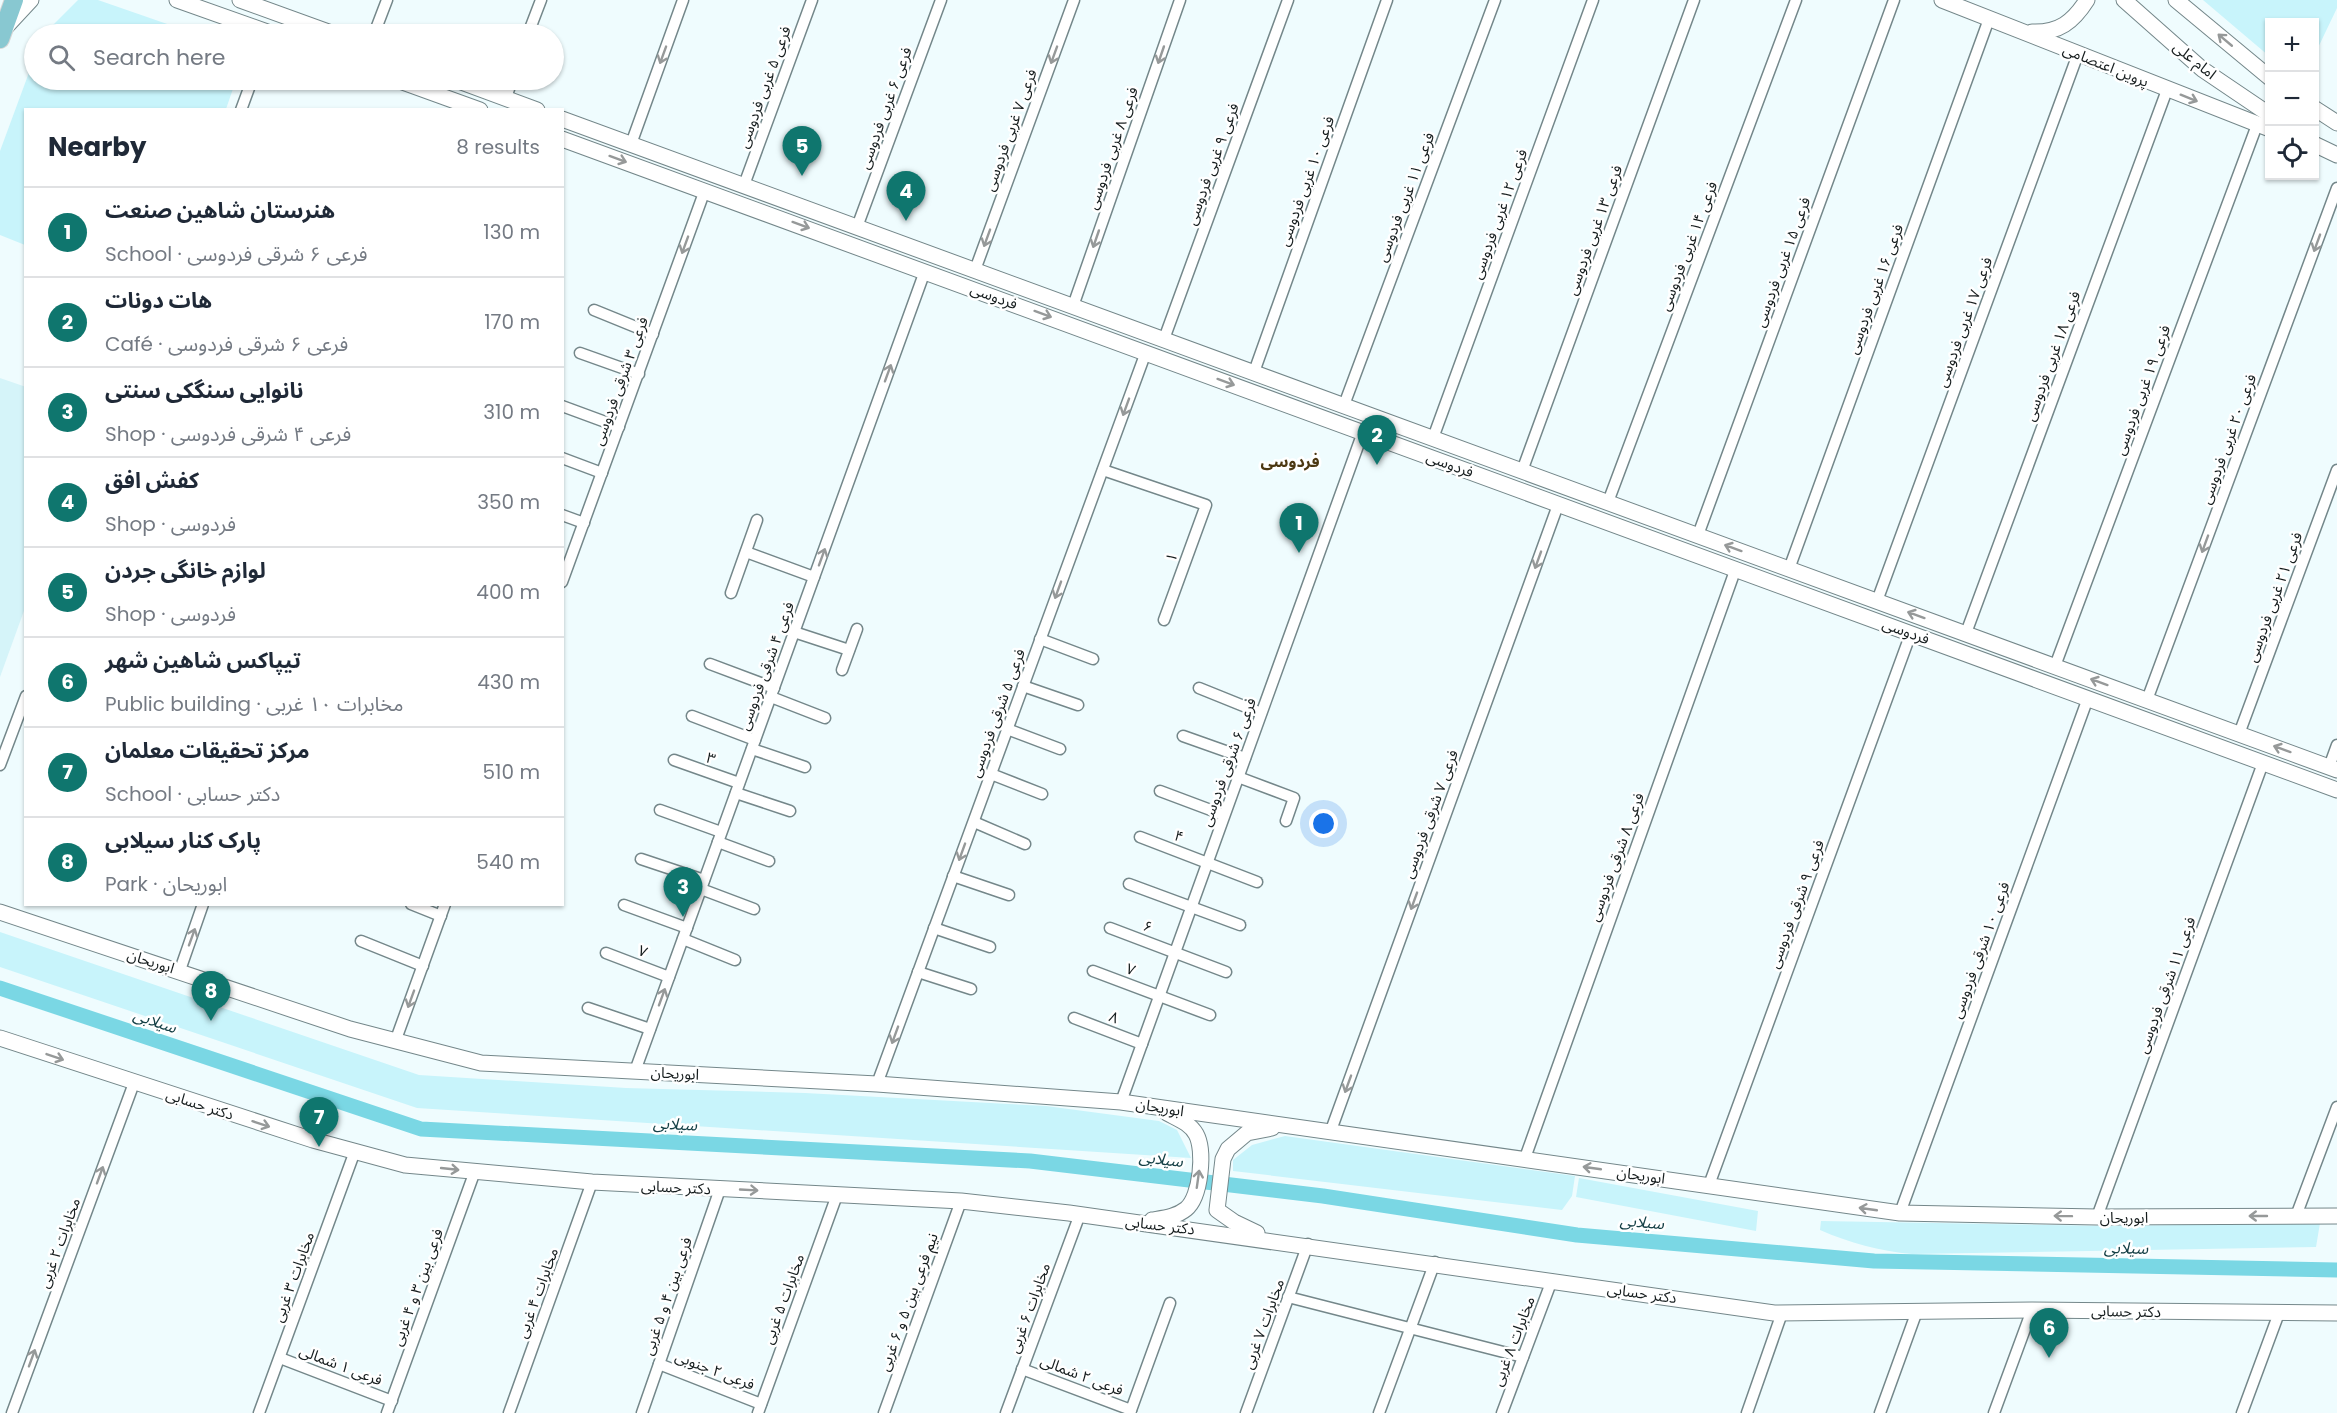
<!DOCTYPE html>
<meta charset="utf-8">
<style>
body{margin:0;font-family:Poppins,"Noto Sans Arabic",sans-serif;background:#f2f2f3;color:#1f2937}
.controls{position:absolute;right:18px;top:18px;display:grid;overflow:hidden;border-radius:0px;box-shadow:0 2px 4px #0004}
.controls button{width:54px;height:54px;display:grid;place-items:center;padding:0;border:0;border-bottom:2px solid #e0e1e3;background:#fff;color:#1f2937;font:30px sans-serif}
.you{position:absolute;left:1324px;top:824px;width:21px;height:21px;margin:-15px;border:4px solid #fff;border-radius:50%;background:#1a73e8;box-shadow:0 0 0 9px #1a73e833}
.badge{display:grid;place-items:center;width:39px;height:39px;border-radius:50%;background:#0f766e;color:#fff;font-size:20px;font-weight:700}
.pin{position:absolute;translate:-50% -50px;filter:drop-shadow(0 2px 3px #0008)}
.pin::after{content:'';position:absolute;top:32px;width:21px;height:18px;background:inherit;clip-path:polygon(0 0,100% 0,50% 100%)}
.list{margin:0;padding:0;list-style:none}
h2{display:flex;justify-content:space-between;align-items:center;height:78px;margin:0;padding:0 24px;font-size:26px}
h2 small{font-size:20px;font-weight:400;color:#747a83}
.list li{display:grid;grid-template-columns:39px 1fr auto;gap:18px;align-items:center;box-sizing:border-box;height:90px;padding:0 24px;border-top:2px solid #e0e1e3}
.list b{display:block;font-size:22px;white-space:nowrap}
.list p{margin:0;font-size:20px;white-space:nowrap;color:#747a83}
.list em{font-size:20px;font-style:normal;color:#747a83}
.icon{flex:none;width:33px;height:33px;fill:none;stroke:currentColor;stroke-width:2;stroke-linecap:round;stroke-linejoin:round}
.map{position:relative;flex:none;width:2337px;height:1413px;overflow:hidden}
.search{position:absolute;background:#fff;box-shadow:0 2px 4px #0004;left:24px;top:24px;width:540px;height:66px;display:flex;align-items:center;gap:15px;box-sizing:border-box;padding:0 21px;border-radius:33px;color:#747a83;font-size:22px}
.panel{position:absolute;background:#fff;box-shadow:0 2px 4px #0004;left:24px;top:108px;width:540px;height:798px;border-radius:0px}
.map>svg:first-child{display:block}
.built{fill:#d5f4f9}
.green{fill:#c8f4fb}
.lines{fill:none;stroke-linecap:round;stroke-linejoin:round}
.canal{stroke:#7ad7e4;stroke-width:15}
.minor-casing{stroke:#74878a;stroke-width:13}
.secondary-casing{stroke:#74878a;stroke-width:17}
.primary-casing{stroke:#d5d6d6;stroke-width:20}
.minor{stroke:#fff;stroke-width:10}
.secondary{stroke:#fff;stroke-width:15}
.primary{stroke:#88c8d1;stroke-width:18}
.oneway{stroke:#969999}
.labels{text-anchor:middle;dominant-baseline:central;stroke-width:5;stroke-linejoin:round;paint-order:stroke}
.street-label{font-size:15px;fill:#151c1d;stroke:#fff}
.neighbourhood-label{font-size:16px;font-weight:bold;fill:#4c3812;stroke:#fff}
.water-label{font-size:16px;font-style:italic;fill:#154046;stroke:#fff}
</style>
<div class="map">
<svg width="2337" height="1413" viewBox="0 0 2337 1413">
<rect width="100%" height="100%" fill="#effcfe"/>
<polygon class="built" points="0,378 26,387 25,608 0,677"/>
<g class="green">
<polygon points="78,0 98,0 196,34 44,34"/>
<polygon points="2203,0 2337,0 2337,8 2315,54 2314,22 2270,22 2269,56"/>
<polygon points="34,59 34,80 236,80 226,109 26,110 25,245 0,235 0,151"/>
<polygon points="0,932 419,1075 626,1088 805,1093 1046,1106 1159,1121 1177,1130 1191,1158 417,1108 0,967"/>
<polygon points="1285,1136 1575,1176 1572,1196 1562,1210 1233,1171 1233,1160 1252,1145"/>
<polygon points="1579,1178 1758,1211 1756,1231 1576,1197"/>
<path d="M1821,1221L2109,1226L2320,1223L2316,1247L1912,1254C1879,1251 1850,1243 1820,1230Z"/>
</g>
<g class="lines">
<polyline class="canal" points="0,988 421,1129 1030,1161 1323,1196 1577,1235 1874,1261 2337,1270"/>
<defs>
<g id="minor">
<polyline points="374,34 387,0"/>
<polyline points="528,34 541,0"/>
<polyline points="506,98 512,80"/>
<polyline points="241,110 252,80"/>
<polyline points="631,144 683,0"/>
<polyline points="744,185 812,0"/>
<polyline points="857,227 941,0"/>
<polyline points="975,270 1074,0"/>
<polyline points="1073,306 1180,0"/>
<polyline points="594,310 653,334"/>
<polyline points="1164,339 1288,0"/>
<polyline points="580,353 639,374"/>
<polyline points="1254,372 1387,0"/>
<polyline points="1344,405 1495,0"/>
<polyline points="562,406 619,427"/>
<polyline points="1433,438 1593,0"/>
<polyline points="562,458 602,473"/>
<polyline points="1103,470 1206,505 1164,620"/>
<polyline points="1522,471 1694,0"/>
<polyline points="1608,502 1796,0"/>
<polyline points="562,515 584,523"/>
<polyline points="1698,535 1894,0"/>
<polyline points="746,552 814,577"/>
<polyline points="1789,569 1989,19"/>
<polyline points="562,582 705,190"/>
<polyline points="731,593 757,520"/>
<polyline points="1877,601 2078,54"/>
<polyline points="794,632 849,650"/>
<polyline points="1966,633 2167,90"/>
<polyline points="1040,639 1093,659"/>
<polyline points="710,664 774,688"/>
<polyline points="2055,666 2257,125"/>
<polyline points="842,670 857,629"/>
<polyline points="1023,686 1078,705"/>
<polyline points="1199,688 1261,713"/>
<polyline points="771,697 825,718"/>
<polyline points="2147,700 2337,188"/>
<polyline points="692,716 755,740"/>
<polyline points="1007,729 1060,749"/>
<polyline points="2239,734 2337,470"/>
<polyline points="1183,736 1245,758"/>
<polyline points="752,749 805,767"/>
<polyline points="674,760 739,783"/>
<polyline points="0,765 26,696"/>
<polyline points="2329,767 2337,745"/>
<polyline points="991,774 1042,794"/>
<polyline points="1238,777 1294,798 1286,821"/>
<polyline points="1160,791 1224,815"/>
<polyline points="736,793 790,811"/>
<polyline points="660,810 721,832"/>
<polyline points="974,822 1025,844"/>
<polyline points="1140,837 1257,882"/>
<polyline points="718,842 769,861"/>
<polyline points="641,859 704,880"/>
<polyline points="953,876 1009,895"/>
<polyline points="1129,884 1240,925"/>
<polyline points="701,889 754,909"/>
<polyline points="411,904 441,916"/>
<polyline points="624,905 687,928"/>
<polyline points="934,928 990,947"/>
<polyline points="1110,928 1226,972"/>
<polyline points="683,939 735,960"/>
<polyline points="361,941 423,966"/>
<polyline points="606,953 669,977"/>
<polyline points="180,970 203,904"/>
<polyline points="1093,971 1210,1015"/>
<polyline points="918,972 971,989"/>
<polyline points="588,1008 650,1029"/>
<polyline points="1074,1018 1142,1044"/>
<polyline points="395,1042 445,904"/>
<polyline points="635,1071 925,271"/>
<polyline points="877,1084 1146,352"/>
<polyline points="1121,1102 1363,432"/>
<polyline points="1330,1133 1558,505"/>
<polyline points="1525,1158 1736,568"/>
<polyline points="1709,1185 1911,633"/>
<polyline points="1900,1213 2088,698"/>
<polyline points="2296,1216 2337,1107"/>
<polyline points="2097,1217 2263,763"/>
<polyline points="1288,1297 1523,1357"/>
<polyline points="280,1358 392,1401"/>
<polyline points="659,1364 761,1404"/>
<polyline points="1022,1369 1131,1410"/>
<polyline points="12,1413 134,1083"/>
<polyline points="259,1413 355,1151"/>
<polyline points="387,1413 475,1171"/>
<polyline points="509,1413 592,1182"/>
<polyline points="642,1413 720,1189"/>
<polyline points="758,1413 837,1195"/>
<polyline points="884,1413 961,1201"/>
<polyline points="1006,1413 1080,1214"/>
<polyline points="1130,1413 1170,1303"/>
<polyline points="1246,1413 1308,1244"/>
<polyline points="1379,1413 1435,1262"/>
<polyline points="1502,1413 1552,1280"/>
<polyline points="1747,1413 1782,1313"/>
<polyline points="1880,1413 1917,1311"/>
<polyline points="1994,1413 2032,1310"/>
<polyline points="2242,1413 2279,1313"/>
</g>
<g id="secondary">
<polyline points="177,0 273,34"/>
<polyline points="240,0 334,34"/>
<polyline points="1942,0 2270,129"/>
<polyline points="2124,0 2202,69 2270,115"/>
<polyline points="2176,0 2270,78"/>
<polyline points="5,28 31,0"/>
<path d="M2032,32C2059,33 2073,22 2087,0"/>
<polyline points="397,80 480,110"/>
<polyline points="456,80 537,110"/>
<polyline points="2314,108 2337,123"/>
<polyline points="562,119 2337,770"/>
<polyline points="562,139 2337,790"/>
<polyline points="2314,144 2337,155"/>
<polyline points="0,912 350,1029 481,1063 877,1084 1121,1102 1900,1213 2097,1217 2337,1216"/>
<polyline points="0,1038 313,1140 405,1165 592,1182 961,1201 1069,1213 1774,1313 2032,1310 2337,1313"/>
<path d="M1152,1220C1164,1218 1176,1217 1186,1209C1201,1197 1205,1150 1196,1134C1190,1123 1178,1119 1167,1113"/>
<polyline points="1257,1233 1234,1222 1217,1210 1223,1159 1228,1149 1247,1133 1272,1128"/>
</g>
<polyline id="primary" points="0,39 14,0"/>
</defs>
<use href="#minor" class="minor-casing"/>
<use href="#secondary" class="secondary-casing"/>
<use href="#primary" class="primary-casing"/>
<use href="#minor" class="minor"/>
<use href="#secondary" class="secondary"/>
<use href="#primary" class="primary"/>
</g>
<defs><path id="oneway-shaft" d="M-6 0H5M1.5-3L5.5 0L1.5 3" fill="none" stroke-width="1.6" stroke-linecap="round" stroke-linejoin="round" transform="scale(1.5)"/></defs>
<g class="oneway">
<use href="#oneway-shaft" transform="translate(2225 40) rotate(-140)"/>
<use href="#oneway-shaft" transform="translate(663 55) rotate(110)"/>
<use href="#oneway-shaft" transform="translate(1054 55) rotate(110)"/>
<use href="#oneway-shaft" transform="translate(1161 55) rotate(109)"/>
<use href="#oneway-shaft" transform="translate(2189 98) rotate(22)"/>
<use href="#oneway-shaft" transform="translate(618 159) rotate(20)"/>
<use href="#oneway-shaft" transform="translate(801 225) rotate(20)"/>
<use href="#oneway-shaft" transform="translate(987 238) rotate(110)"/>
<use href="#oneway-shaft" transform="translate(1096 239) rotate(109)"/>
<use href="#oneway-shaft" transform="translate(2317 243) rotate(110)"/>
<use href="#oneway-shaft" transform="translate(685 245) rotate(110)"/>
<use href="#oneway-shaft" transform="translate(1043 314) rotate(20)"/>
<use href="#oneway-shaft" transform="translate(888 373) rotate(-70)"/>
<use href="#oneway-shaft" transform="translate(1226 382) rotate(20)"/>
<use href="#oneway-shaft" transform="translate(1126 407) rotate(110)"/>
<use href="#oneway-shaft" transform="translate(2205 544) rotate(110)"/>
<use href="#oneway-shaft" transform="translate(1733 548) rotate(-160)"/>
<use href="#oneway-shaft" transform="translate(822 557) rotate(-70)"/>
<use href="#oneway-shaft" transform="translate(1538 560) rotate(110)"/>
<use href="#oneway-shaft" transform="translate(1058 590) rotate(110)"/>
<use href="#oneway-shaft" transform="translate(1916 615) rotate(-160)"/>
<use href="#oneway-shaft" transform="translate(2099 682) rotate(-160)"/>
<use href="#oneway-shaft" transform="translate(2282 749) rotate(-160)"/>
<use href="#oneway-shaft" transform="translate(962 852) rotate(110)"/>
<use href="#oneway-shaft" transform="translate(1414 901) rotate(110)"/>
<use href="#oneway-shaft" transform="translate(192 937) rotate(-70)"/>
<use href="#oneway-shaft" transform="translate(662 997) rotate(-70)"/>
<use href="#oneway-shaft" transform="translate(411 999) rotate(110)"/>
<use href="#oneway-shaft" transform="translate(895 1035) rotate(110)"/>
<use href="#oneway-shaft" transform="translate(55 1057) rotate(19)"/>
<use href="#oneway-shaft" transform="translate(1348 1084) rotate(110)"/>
<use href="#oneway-shaft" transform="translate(261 1124) rotate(18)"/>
<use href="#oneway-shaft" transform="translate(1592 1168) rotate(-172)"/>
<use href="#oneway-shaft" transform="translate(450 1169) rotate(6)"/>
<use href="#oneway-shaft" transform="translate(100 1175) rotate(-70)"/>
<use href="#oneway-shaft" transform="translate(1198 1179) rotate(-82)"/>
<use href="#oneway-shaft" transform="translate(749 1190) rotate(3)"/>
<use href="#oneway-shaft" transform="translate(1868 1209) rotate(-172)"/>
<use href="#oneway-shaft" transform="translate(2063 1216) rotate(-179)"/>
<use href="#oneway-shaft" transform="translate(2258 1216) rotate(180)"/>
<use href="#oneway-shaft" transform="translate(32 1358) rotate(-70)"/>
</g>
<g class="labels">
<g class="street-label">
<text transform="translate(2195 60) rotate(39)">امام علی</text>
<text transform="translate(2106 65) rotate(22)">پروین اعتصامی</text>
<text transform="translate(764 87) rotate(-70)">فرعی ۵ غربی فردوسی</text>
<text transform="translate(885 108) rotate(-70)">فرعی ۶ غربی فردوسی</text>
<text transform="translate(1010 130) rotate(-70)">فرعی ۷ غربی فردوسی</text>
<text transform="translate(1112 148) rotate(-71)">فرعی ۸ غربی فردوسی</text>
<text transform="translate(1212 164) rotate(-70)">فرعی ۹ غربی فردوسی</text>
<text transform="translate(1306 181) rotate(-70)">فرعی ۱۰ غربی فردوسی</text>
<text transform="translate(1405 197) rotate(-69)">فرعی ۱۱ غربی فردوسی</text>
<text transform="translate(1499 214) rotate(-70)">فرعی ۱۲ غربی فردوسی</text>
<text transform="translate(1594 230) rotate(-70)">فرعی ۱۳ غربی فردوسی</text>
<text transform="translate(1688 246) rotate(-69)">فرعی ۱۴ غربی فردوسی</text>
<text transform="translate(1782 262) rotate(-70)">فرعی ۱۵ غربی فردوسی</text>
<text transform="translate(1875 289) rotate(-70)">فرعی ۱۶ غربی فردوسی</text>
<text transform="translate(994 296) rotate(20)">فردوسی</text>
<text transform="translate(1964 322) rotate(-70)">فرعی ۱۷ غربی فردوسی</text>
<text transform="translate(2052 356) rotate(-70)">فرعی ۱۸ غربی فردوسی</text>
<text transform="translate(620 381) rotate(-70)">فرعی ۳ شرقی فردوسی</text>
<text transform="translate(2142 390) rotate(-70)">فرعی ۱۹ غربی فردوسی</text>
<text transform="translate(2228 439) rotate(-70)">فرعی ۲۰ غربی فردوسی</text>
<text transform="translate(1450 464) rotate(20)">فردوسی</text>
<text transform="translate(1171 557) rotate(-70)">۱</text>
<text transform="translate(2274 597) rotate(-70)">فرعی ۲۱ غربی فردوسی</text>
<text transform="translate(1906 631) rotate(20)">فردوسی</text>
<text transform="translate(766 666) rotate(-70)">فرعی ۴ شرقی فردوسی</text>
<text transform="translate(997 713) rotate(-70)">فرعی ۵ شرقی فردوسی</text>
<text transform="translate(711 758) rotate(19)">۳</text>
<text transform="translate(1228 762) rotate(-70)">فرعی ۶ شرقی فردوسی</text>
<text transform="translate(1430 814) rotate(-70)">فرعی ۷ شرقی فردوسی</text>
<text transform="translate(1179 836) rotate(21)">۴</text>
<text transform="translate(1616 857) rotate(-70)">فرعی ۸ شرقی فردوسی</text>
<text transform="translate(1796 904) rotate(-70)">فرعی ۹ شرقی فردوسی</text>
<text transform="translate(1148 926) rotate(20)">۶</text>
<text transform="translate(1980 950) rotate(-70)">فرعی ۱۰ شرقی فردوسی</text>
<text transform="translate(643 951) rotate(21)">۷</text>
<text transform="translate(151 961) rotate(18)">ابوریحان</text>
<text transform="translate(1131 969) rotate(20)">۷</text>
<text transform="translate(2166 985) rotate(-70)">فرعی ۱۱ شرقی فردوسی</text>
<text transform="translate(1114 1017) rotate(21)">۸</text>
<text transform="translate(675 1073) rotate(3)">ابوریحان</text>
<text transform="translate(200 1104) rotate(18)">دکتر حسابی</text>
<text transform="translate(1160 1107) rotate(9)">ابوریحان</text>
<text transform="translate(1641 1175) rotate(8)">ابوریحان</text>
<text transform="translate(676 1187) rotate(3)">دکتر حسابی</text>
<text x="2124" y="1217">ابوریحان</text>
<text transform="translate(1160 1225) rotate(7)">دکتر حسابی</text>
<text transform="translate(59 1243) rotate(-70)">مخابرات ۲ غربی</text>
<text transform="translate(293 1277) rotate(-70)">مخابرات ۳ غربی</text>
<text transform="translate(417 1287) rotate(-70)">فرعی بین ۳ و ۴ غربی</text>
<text transform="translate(537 1293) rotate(-70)">مخابرات ۴ غربی</text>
<text transform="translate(1642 1293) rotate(8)">دکتر حسابی</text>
<text transform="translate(667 1296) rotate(-71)">فرعی بین ۴ و ۵ غربی</text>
<text transform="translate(783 1299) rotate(-70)">مخابرات ۵ غربی</text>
<text transform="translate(908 1302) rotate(-70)">نیم فرعی بین ۵ و ۶ غربی</text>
<text transform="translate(1029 1308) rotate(-70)">مخابرات ۶ غربی</text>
<text transform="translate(2126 1311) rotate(1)">دکتر حسابی</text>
<text transform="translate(1263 1324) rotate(-70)">مخابرات ۷ غربی</text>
<text transform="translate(1513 1341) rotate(-69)">مخابرات ۸ غربی</text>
<text transform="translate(341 1365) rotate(21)">فرعی ۱ شمالی</text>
<text transform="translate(715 1370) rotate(21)">فرعی ۲ جنوبی</text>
<text transform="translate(1082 1375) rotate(21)">فرعی ۲ شمالی</text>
</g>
<g class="neighbourhood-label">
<text x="1290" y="461">فردوسی</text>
</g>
<g class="water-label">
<text transform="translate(155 1021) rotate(19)">سیلابی</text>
<text transform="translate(675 1124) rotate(3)">سیلابی</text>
<text transform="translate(1161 1159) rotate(7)">سیلابی</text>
<text transform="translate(1642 1222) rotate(5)">سیلابی</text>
<text transform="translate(2126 1248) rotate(1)">سیلابی</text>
</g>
</g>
</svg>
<div class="controls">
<button>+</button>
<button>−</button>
<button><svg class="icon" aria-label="locate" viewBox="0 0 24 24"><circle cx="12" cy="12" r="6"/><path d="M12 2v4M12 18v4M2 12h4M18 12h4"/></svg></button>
</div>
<div class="you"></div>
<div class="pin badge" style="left:1299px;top:553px">1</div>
<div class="pin badge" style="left:1377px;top:465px">2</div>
<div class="pin badge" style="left:683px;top:917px">3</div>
<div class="pin badge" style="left:906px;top:221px">4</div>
<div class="pin badge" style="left:802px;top:176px">5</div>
<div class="pin badge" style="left:2049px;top:1358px">6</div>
<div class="pin badge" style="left:319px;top:1147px">7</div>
<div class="pin badge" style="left:211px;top:1021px">8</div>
<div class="search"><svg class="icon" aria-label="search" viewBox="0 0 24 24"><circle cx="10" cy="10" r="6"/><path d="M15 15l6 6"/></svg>Search here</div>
<section class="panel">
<h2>Nearby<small>8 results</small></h2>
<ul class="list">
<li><span class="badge">1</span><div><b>هنرستان شاهین صنعت</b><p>School · فرعی ۶ شرقی فردوسی</p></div><em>130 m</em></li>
<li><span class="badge">2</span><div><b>هات دونات</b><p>Café · فرعی ۶ شرقی فردوسی</p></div><em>170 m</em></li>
<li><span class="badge">3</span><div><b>نانوایی سنگکی سنتی</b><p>Shop · فرعی ۴ شرقی فردوسی</p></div><em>310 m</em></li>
<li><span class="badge">4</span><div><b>کفش افق</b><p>Shop · فردوسی</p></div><em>350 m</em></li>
<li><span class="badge">5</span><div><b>لوازم خانگی جردن</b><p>Shop · فردوسی</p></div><em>400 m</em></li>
<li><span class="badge">6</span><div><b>تیپاکس شاهین شهر</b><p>Public building · مخابرات ۱۰ غربی</p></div><em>430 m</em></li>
<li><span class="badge">7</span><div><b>مرکز تحقیقات معلمان</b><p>School · دکتر حسابی</p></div><em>510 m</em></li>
<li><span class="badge">8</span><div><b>پارک کنار سیلابی</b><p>Park · ابوریحان</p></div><em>540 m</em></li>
</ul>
</section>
</div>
